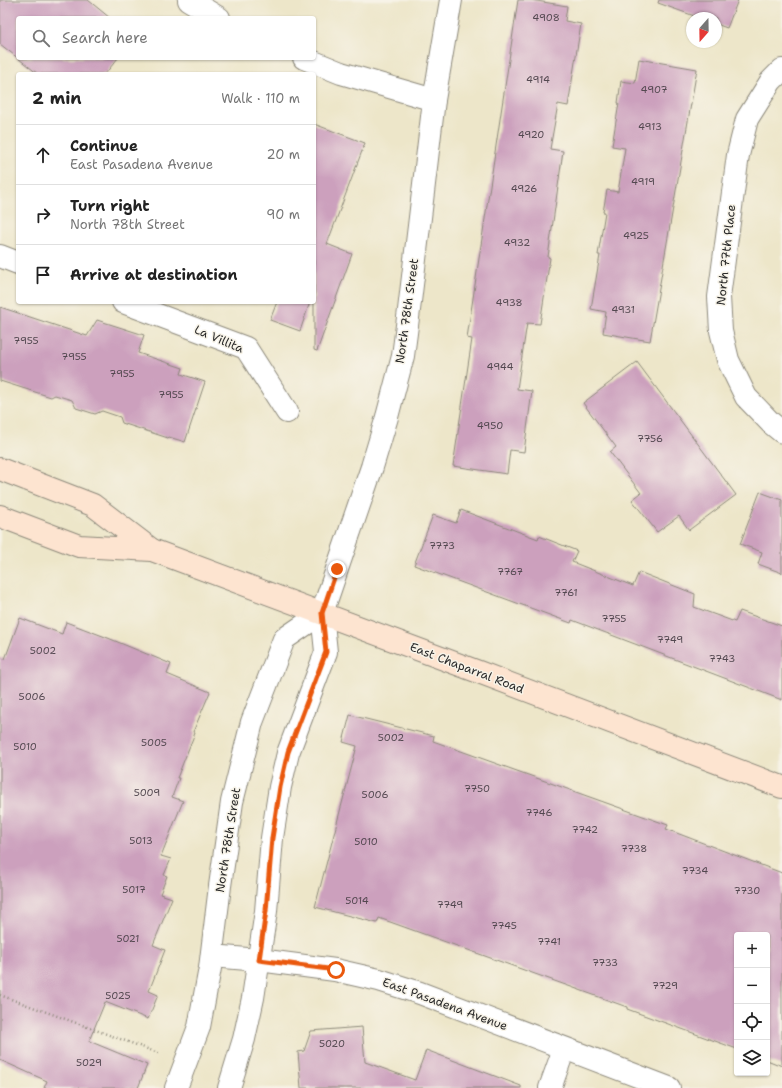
<!DOCTYPE html>
<meta charset="utf-8">
<style>
body{margin:0;font-family:"Shantell Sans",sans-serif;background:#f6f6f6;color:#222}
.controls{position:absolute;right:12px;bottom:12px;display:grid;overflow:hidden;border-radius:4px;box-shadow:0 1px 3px #0004}
.controls button{width:36px;height:36px;display:grid;place-items:center;padding:0;border:0;border-bottom:1px solid #e0e0e0;background:#fff;color:#222;font:20px sans-serif}
.compass{position:absolute;left:686px;top:12px;width:36px;height:36px;border-radius:50%;background:#fff;box-shadow:0 1px 3px #0004;rotate:200deg}
.stop{position:absolute;width:12px;height:12px;margin:-9px;border:3px solid #ea580c;border-radius:50%;background:#fff}
.stop.end{background:#ea580c;border-color:#fff;box-shadow:0 1px 4px #0008}
.list{margin:0;padding:0;list-style:none}
h2{display:flex;justify-content:space-between;align-items:center;height:52px;margin:0;padding:0 16px;font-size:17px}
h2 small{font-size:13px;font-weight:400;color:#767676}
.list li{display:grid;grid-template-columns:26px 1fr auto;gap:12px;align-items:center;box-sizing:border-box;height:60px;padding:0 16px;border-top:1px solid #e0e0e0}
.list b{display:block;font-size:15px;white-space:nowrap}
.list p{margin:0;font-size:13px;white-space:nowrap;color:#767676}
.list em{font-size:13px;font-style:normal;color:#767676}
.icon{flex:none;width:22px;height:22px;fill:none;stroke:currentColor;stroke-width:2;stroke-linecap:round;stroke-linejoin:round}
.map{position:relative;flex:none;width:782px;height:1088px;overflow:hidden}
.search{position:absolute;background:#fff;box-shadow:0 1px 3px #0004;left:16px;top:16px;width:300px;height:44px;display:flex;align-items:center;gap:10px;box-sizing:border-box;padding:0 14px;border-radius:4px;color:#767676;font-size:15px}
.panel{position:absolute;background:#fff;box-shadow:0 1px 3px #0004;left:16px;top:72px;width:300px;height:232px;border-radius:4px}
.map>svg:first-child{display:block}
.building{fill:#cca0bd}
.lines{fill:none;stroke-linecap:round;stroke-linejoin:round}
.minor-casing{stroke:#8c887a;stroke-width:24}
.secondary-casing{stroke:#8c887a;stroke-width:24}
.path{stroke:#8c887a;stroke-width:2.5;stroke-dasharray:1 3;stroke-linecap:butt}
.minor{stroke:#fff;stroke-width:22}
.secondary{stroke:#fde4d0;stroke-width:22}
.route{stroke:#ea580c;stroke-width:5}
.labels{text-anchor:middle;dominant-baseline:central;stroke-width:3;stroke-linejoin:round;paint-order:stroke}
.number-label{font-size:10px;fill:#534850}
.street-label{font-size:12px;fill:#2b2b2b;stroke:#f7f3e8}
</style>
<div class="map">
<svg width="782" height="1088" viewBox="0 0 782 1088">
<rect width="100%" height="100%" fill="#f7f3e8"/>
<filter id="ink" filterUnits="userSpaceOnUse"><feTurbulence type="fractalNoise" baseFrequency=".025" numOctaves="2"/><feDisplacementMap in="SourceGraphic" scale="8" xChannelSelector="R" yChannelSelector="G"/><feConvolveMatrix kernelMatrix="1 2 1 2 8 2 1 2 1" color-interpolation-filters="sRGB"/></filter>
<filter id="wash" filterUnits="userSpaceOnUse"><feTurbulence type="fractalNoise" baseFrequency=".012" numOctaves="4" result="noise"/><feDisplacementMap in="SourceGraphic" scale="16" xChannelSelector="R" yChannelSelector="G"/><feGaussianBlur stdDeviation="0.9" result="paint"/><feColorMatrix in="noise" values="0 0 0 0 0 0 0 0 0 0 0 0 0 0 0 0 0 1.4 0 .05"/><feComposite in="paint" operator="in"/></filter>
<g filter="url(#wash)">
<rect width="100%" height="100%" fill="#ede6c9"/>
<g id="blocks">
<g class="building">
<polygon points="0,0 88,0 110,18 18,18 18,58 118,58 105,74 38,74 0,44"/>
<polygon points="518,0 531,0 567,6 565,21 581,24 568,106 558,104 550,149 563,151 548,257 550,258 540,324 527,323 517,389 532,391 524,452 510,450 507,474 453,466 472,339 467,338"/>
<polygon points="659,0 738,0 727,28 716,24 716,18 700,18 658,3"/>
<polygon points="639,59 697,69 650,341 603,333 606,312 591,309 600,255 598,255 605,212 603,212 607,190 618,192 625,148 612,146 619,103 618,103 621,81 635,83"/>
<polygon points="314,124 365,143 327,244 352,254 317,351 314,350"/>
<polygon points="277,302 310,302 300,331 270,320"/>
<polygon points="0,307 87,336 97,320 144,335 138,353 183,368 181,374 205,382 185,442 169,437 168,438 122,423 120,417 102,411 95,414 76,408 72,400 55,395 51,397 0,381"/>
<polygon points="637,362 736,495 689,530 679,516 657,532 632,500 641,493 610,452 616,447 583,403"/>
<polygon points="760,492 782,500 782,573 758,564 762,552 740,544"/>
<polygon points="461,510 538,539 539,536 577,551 572,562 633,586 639,572 695,594 694,607 735,622 740,611 782,626 782,700 572,620 571,623 414,565 433,515 456,523"/>
<polygon points="20,618 62,634 66,622 108,638 171,664 167,674 210,692 193,732 195,733 177,778 179,778 172,797 183,801 161,856 171,859 164,875 167,876 160,894 172,898 153,945 165,950 149,991 158,995 148,1019 105,1002 89,1041 147,1065 138,1088 44,1088 47,1081 0,1060 0,658 5,659"/>
<polygon points="350,715 434,736 433,741 668,825 666,829 782,873 782,1066 767,1060 767,935 737,935 737,1049 627,1009 627,1007 379,918 377,923 315,907 357,746 343,742"/>
<polygon points="362,1027 365,1062 415,1080 426,1050 521,1086 521,1088 301,1088 298,1052 304,1051 311,1031"/>
</g>
</g>
</g>
<g filter="url(#ink)">
<use href="#blocks" fill-opacity="0" stroke="#8c887a" stroke-width="1"/>
<g class="lines">
<defs>
<g id="minor">
<polyline points="189,0 219,18"/>
<polyline points="304,58 341,73 434,100"/>
<polyline points="782,70 771,81 747,119 738,155 719,297 721,331 728,360 746,397 771,423 782,432"/>
<polyline points="0,256 18,263"/>
<polyline points="123,302 246,348 287,412"/>
<polyline points="212,956 259,960 335,970 379,980 420,993 669,1088"/>
<polyline points="176,1088 199,1027 210,968 220,886 232,802 252,722 284,639 322,613"/>
<polyline points="229,1088 244,1039 253,998 266,911 272,838 280,787 288,753 326,652 322,613 372,467 387,417 403,356 409,310 434,100 451,0"/>
<polyline points="550,1088 564,1049"/>
</g>
<g id="secondary">
<polyline points="0,469 93,505 152,550"/>
<polyline points="0,516 79,546 152,550 476,671 782,787"/>
</g>
</defs>
<use href="#minor" class="minor-casing"/>
<use href="#secondary" class="secondary-casing"/>
<polyline class="path" points="0,995 161,1054"/>
<use href="#minor" class="minor"/>
<use href="#secondary" class="secondary"/>
</g>
</g>
<g class="lines" filter="url(#ink)">
<polyline class="route" points="336,970 259,960 266,911 272,838 280,787 288,752 326,652 322,613 337,569"/>
</g>
<g class="labels">
<g class="number-label">
<text x="546" y="17">4908</text>
<text x="538" y="79">4914</text>
<text x="654" y="89">4907</text>
<text x="650" y="126">4913</text>
<text x="531" y="134">4920</text>
<text x="643" y="181">4919</text>
<text x="524" y="188">4926</text>
<text x="636" y="235">4925</text>
<text x="517" y="242">4932</text>
<text x="509" y="302">4938</text>
<text x="623" y="309">4931</text>
<text x="26" y="340">7955</text>
<text x="74" y="356">7955</text>
<text x="500" y="366">4944</text>
<text x="122" y="373">7955</text>
<text x="171" y="394">7955</text>
<text x="490" y="425">4950</text>
<text x="650" y="438">7756</text>
<text x="442" y="545">7773</text>
<text x="510" y="571">7767</text>
<text x="566" y="592">7761</text>
<text x="614" y="618">7755</text>
<text x="670" y="639">7749</text>
<text x="43" y="650">5002</text>
<text x="722" y="658">7743</text>
<text x="32" y="696">5006</text>
<text x="391" y="737">5002</text>
<text x="154" y="742">5005</text>
<text x="25" y="746">5010</text>
<text x="477" y="788">7750</text>
<text x="147" y="792">5009</text>
<text x="375" y="794">5006</text>
<text x="539" y="812">7746</text>
<text x="585" y="829">7742</text>
<text x="141" y="840">5013</text>
<text x="366" y="841">5010</text>
<text x="634" y="848">7738</text>
<text x="695" y="870">7734</text>
<text x="134" y="889">5017</text>
<text x="747" y="890">7730</text>
<text x="357" y="900">5014</text>
<text x="450" y="904">7749</text>
<text x="504" y="925">7745</text>
<text x="128" y="938">5021</text>
<text x="549" y="941">7741</text>
<text x="605" y="962">7733</text>
<text x="665" y="985">7729</text>
<text x="118" y="995">5025</text>
<text x="332" y="1043">5020</text>
<text x="89" y="1062">5029</text>
</g>
<g class="street-label">
<text transform="translate(726 255) rotate(-84)">North 77th Place</text>
<text transform="translate(407 311) rotate(-82)">North 78th Street</text>
<text transform="translate(219 339) rotate(23)">La Villita</text>
<text transform="translate(467 668) rotate(21)">East Chaparral Road</text>
<text transform="translate(228 840) rotate(-81)">North 78th Street</text>
<text transform="translate(445 1004) rotate(20)">East Pasadena Avenue</text>
</g>
</g>
</svg>
<div class="controls">
<button>+</button>
<button>−</button>
<button><svg class="icon" aria-label="locate" viewBox="0 0 24 24"><circle cx="12" cy="12" r="6"/><path d="M12 2v4M12 18v4M2 12h4M18 12h4"/></svg></button>
<button><svg class="icon" aria-label="layers" viewBox="0 0 24 24"><path d="M12 4l9 5-9 5-9-5zM3 14l9 5 9-5"/></svg></button>
</div>
<svg class="compass" viewBox="-18 -18 36 36"><path d="M0-13l5 13h-10z" fill="#e53935"/><path d="M0 13l5-13h-10z" fill="#767676"/></svg>
<div class="stop" style="left:336px;top:970px"></div>
<div class="stop end" style="left:337px;top:569px"></div>
<div class="search"><svg class="icon" aria-label="search" viewBox="0 0 24 24"><circle cx="10" cy="10" r="6"/><path d="M15 15l6 6"/></svg>Search here</div>
<section class="panel">
<h2>2 min<small>Walk · 110 m</small></h2>
<ul class="list">
<li><svg class="icon" aria-label="ahead" viewBox="0 0 24 24"><path d="M12 20V5M6 11l6-6 6 6"/></svg><div><b>Continue</b><p>East Pasadena Avenue</p></div><em>20 m</em></li>
<li><svg class="icon" aria-label="right" viewBox="0 0 24 24"><path d="M7 20v-9h11M14 6l5 5-5 5"/></svg><div><b>Turn right</b><p>North 78th Street</p></div><em>90 m</em></li>
<li><svg class="icon" aria-label="arrive" viewBox="0 0 24 24"><path d="M6 21V4h12l-3 4 3 4H6"/></svg><div><b>Arrive at destination</b></div></li>
</ul>
</section>
</div>
